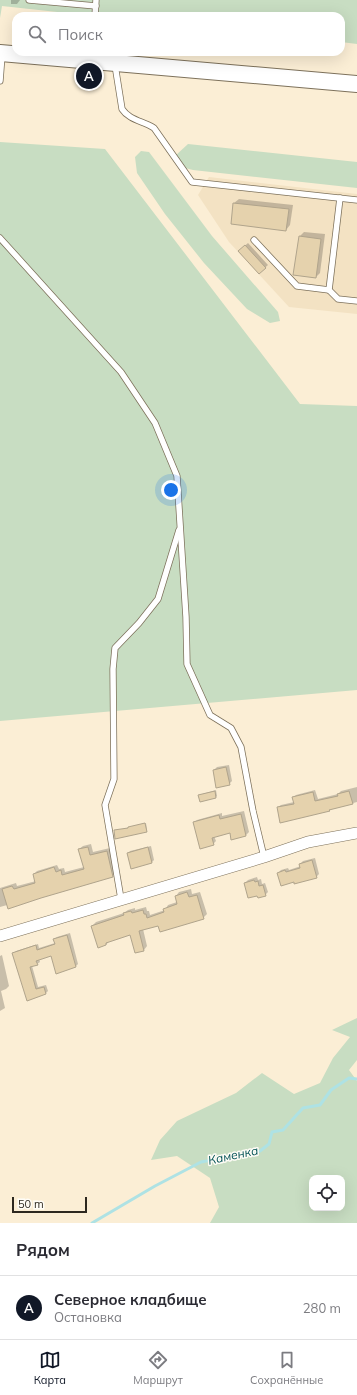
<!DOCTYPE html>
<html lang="ru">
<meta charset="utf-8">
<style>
body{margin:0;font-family:Mulish,sans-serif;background:#f7f7f7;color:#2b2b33}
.controls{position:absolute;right:12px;bottom:12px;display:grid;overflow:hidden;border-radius:8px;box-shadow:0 4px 16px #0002}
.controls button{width:36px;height:36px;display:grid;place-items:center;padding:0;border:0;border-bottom:1px solid #e1e1e2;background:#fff;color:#2b2b33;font:20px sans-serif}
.scale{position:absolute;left:12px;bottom:10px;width:75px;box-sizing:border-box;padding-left:4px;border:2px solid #2d281f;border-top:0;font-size:11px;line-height:14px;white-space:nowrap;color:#2d281f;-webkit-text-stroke:3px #fffdf7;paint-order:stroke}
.you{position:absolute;left:171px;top:490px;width:14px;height:14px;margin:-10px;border:3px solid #fff;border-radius:50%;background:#1a73e8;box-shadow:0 0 0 6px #1a73e833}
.badge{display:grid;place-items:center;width:26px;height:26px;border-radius:50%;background:#111827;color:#fff;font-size:13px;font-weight:700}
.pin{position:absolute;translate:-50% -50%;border:2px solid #fff;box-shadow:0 1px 4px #0006}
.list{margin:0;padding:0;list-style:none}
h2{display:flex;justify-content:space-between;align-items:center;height:52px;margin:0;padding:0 16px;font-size:17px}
h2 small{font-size:13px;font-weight:400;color:#7c7c81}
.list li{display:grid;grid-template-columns:26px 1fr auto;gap:12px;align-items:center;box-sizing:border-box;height:64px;padding:0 16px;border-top:1px solid #e1e1e2}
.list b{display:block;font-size:15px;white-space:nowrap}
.list p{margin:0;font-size:13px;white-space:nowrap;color:#7c7c81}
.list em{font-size:13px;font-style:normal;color:#7c7c81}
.icon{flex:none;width:22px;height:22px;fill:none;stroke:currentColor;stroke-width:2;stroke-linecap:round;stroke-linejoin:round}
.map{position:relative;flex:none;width:357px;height:1223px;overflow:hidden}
.search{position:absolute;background:#fff;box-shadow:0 4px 16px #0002;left:12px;right:12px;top:12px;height:44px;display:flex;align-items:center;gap:10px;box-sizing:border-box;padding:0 14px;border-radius:12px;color:#7c7c81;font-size:15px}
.sheet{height:116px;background:#fff}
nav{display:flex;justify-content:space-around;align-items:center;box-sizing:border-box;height:56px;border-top:1px solid #e1e1e2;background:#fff;font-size:11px;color:#7c7c81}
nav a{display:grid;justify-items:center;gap:2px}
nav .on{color:#111827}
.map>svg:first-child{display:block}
.built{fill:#f3e2c3}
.green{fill:#c8ddc2;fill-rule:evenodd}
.shadow{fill:#0003}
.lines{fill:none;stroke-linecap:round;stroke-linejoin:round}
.stream{stroke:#aee2e4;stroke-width:3}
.building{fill:#e5d2ad;stroke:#b0a48c}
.service-casing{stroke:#7d715b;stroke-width:7}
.minor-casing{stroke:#7d715b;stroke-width:12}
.secondary-casing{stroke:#7d715b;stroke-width:18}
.service{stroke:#fff;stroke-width:5.5}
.minor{stroke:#fff;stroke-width:11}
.secondary{stroke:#fff;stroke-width:16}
.labels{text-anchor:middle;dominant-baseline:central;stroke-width:3;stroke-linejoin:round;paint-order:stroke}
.water-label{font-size:12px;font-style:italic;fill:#015154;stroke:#fffdf7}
</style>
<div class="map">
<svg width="357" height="1223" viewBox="0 0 357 1223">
<rect width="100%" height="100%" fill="#fbeed5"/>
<polygon class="built" points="209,177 357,194 357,314 289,307 229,242 198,195"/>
<g class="green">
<polygon points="0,0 357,0 357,44 341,42 341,16 94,16 2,6 0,18"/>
<polygon points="0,142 105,149 300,404 357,406 357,690 0,721"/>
<polygon points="188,144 357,162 357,188 193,170 177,166 175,156"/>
<polygon points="141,151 149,152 212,236 278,312 280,321 270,323 247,309 204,263 165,214 137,173 135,157"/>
<path d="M357,1018V1060L349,1070L357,1081V1223H210L219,1207L210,1178L177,1156L151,1160L160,1140L177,1121L236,1093L262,1073L294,1094L320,1083L333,1058L350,1037L332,1030ZM312,1178H342V1208H312Z"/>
</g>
<g class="shadow">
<polygon points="11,0 20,0 17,4 11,4"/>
<polygon points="239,199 293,205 290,225 286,230 232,223 234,203"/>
<polygon points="304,232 325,234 320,273 316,277 300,236"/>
<polygon points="248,243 268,265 259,273 239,251"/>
<polygon points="229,765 232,781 229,784 214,770 217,767"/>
<polygon points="357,787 357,802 331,809 329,811 278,807 281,805 294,802 293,798 296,795 315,790 318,799 338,794 341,791"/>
<polygon points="216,790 217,796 216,797 199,795"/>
<polygon points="244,811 249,832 246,835 232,838 230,832 214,836 216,841 213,844 194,823 197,820 222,813 222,816"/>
<polygon points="146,823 147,830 146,831 115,831"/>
<polygon points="91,844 93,852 110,848 116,872 112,876 0,907 0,888 16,883 17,886 36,881 34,874 37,871 57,865 59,869 64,868 65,872 84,867 79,849 83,846"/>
<polygon points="151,846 154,860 152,862 131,868 128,854 130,851"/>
<polygon points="315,858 319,874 316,877 294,881 278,873 281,870 288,868 289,870 301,866 300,864 303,861"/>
<polygon points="257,877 258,880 261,879 262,884 265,883 268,892 265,895 245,883 248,880"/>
<polygon points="191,889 192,894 200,892 207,914 203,918 159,925 143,929 147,946 144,950 131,934 110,940 106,945 92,926 96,922 124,913 128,910 135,908 135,910 146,907 147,911 149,911 150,915 165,910 168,905 177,902 176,896 179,892"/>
<polygon points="70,933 78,964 76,966 52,955 39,959 40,962 37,964 32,966 38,987 46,985 48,991 46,993 28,1000 13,954 16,951 38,944 39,948 55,943 54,939 57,937"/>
<polygon points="2,955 9,986 6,989 1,991 5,1008 0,1011 0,956"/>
</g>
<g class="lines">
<polyline class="stream" points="92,1223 155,1186 201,1162 260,1151 269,1144 272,1132 283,1130 303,1108 320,1105 331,1090 349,1078 357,1079"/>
</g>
<g class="building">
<polygon points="233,203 289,209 286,231 231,224"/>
<polygon points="299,236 321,239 316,278 293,275"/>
<polygon points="245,245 266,268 259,274 238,251"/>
<polygon points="226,767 230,785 216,788 213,770"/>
<polygon points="215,791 216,798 200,802 198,795"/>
<polygon points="349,791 353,804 329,810 330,811 280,823 277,807 294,804 292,797 313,792 315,801 338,796 337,794"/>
<polygon points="241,814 246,836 231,840 230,833 212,838 214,845 200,849 193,822 219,815 220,819"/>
<polygon points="145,823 147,832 115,839 114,830 128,828 128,827"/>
<polygon points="88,847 90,855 107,851 113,877 41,898 8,909 2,889 12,886 14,889 35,883 33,874 54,867 56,872 61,870 62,875 84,869 78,849"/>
<polygon points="148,847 152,863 131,869 127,853"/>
<polygon points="312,860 317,878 294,884 294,882 281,886 277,873 285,870 286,872 300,868 299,864"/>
<polygon points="254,880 255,882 258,881 259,886 263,885 266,896 258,898 257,896 248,898 244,883"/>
<polygon points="187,892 189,897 197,895 204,919 160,932 158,926 139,931 144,951 135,953 130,935 106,943 106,945 98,948 91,926 124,915 123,913 131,911 132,913 143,910 144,914 146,914 147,918 164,912 163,909 177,904 175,896"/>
<polygon points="67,935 76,967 56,974 51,956 36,961 38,965 30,967 36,989 44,987 46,994 27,1001 12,953 36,945 37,950 55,944 53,939"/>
</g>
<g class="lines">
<defs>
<g id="service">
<polyline points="29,0 96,6"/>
<polyline points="95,16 96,0"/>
<path d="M115,65L122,109C129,120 143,121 154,128L192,182L357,200"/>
<polyline points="0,81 2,55"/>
<polyline points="340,198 329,290 338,299 357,301"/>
<polyline points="0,238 121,372 155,423 177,476 186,617 187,664 210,715 231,728 241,747 253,811 264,857"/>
<polyline points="254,240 297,286 329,290"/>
<polyline points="121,899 105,805 114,779 113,669 115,648 139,623 158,599 179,530"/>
</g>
<polyline id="minor" points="0,936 264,857 308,842 357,833"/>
<polyline id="secondary" points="0,53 357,84"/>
</defs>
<use href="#service" class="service-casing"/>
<use href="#minor" class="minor-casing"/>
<use href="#secondary" class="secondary-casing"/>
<use href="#service" class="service"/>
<use href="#minor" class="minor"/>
<use href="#secondary" class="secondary"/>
</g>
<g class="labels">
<g class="water-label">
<text transform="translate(233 1155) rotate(-12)">Каменка</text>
</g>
</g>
</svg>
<div class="controls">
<button><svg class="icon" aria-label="locate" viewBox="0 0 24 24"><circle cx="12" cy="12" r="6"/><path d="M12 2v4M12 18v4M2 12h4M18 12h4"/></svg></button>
</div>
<div class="scale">50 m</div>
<div class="you"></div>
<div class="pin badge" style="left:89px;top:76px">A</div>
<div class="search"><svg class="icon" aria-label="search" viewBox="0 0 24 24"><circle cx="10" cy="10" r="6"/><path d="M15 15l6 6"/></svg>Поиск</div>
</div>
<section class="sheet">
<h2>Рядом<small></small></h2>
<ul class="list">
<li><span class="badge">A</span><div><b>Северное кладбище</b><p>Остановка</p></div><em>280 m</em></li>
</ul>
</section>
<nav>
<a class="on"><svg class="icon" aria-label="map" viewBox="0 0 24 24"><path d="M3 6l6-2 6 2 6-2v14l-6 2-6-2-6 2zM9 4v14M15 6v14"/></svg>Карта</a>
<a><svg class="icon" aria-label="directions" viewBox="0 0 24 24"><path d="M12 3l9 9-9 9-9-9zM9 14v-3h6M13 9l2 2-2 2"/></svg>Маршрут</a>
<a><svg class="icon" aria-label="saved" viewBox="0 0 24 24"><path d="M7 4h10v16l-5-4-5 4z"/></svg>Сохранённые</a>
</nav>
